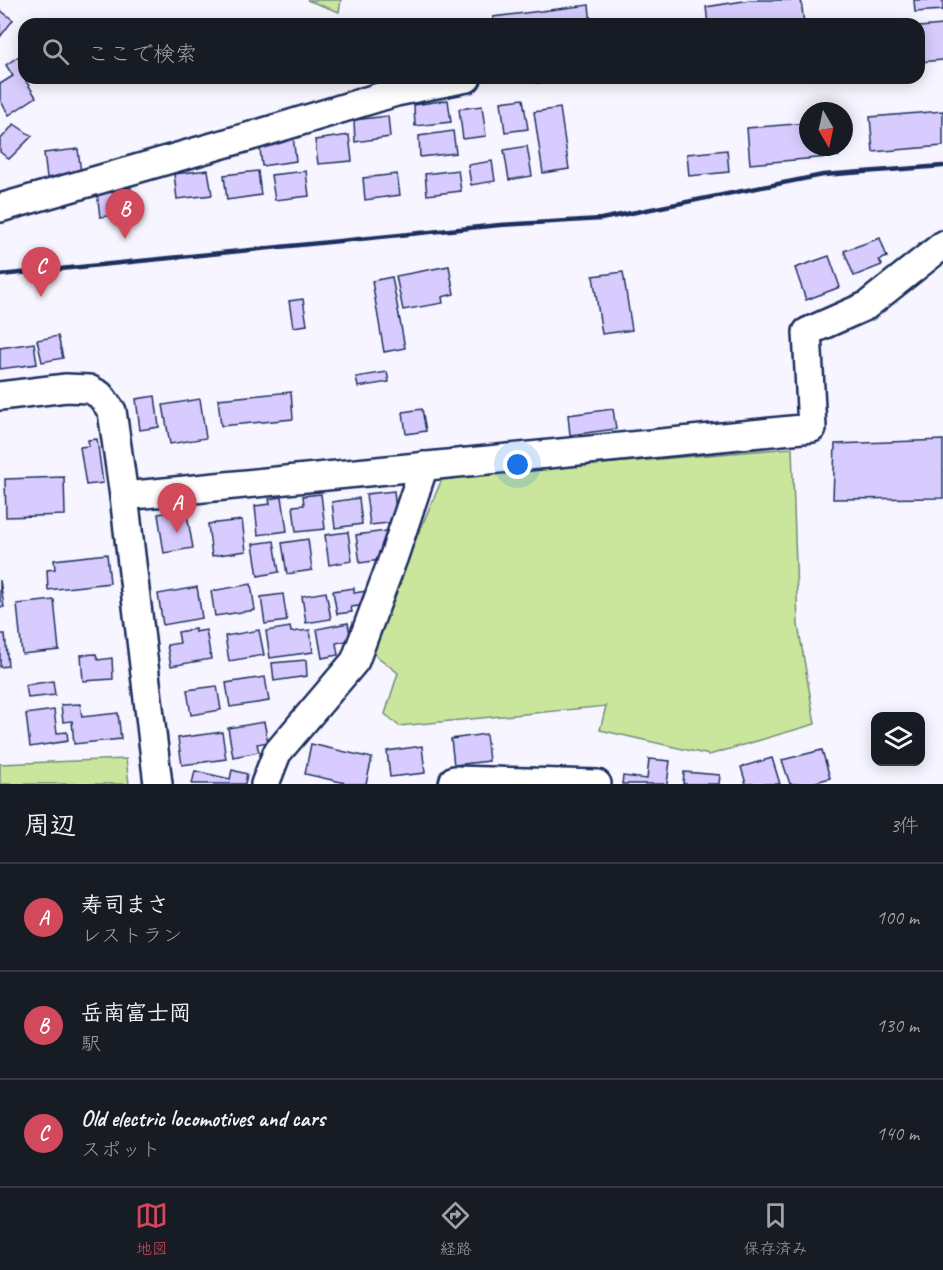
<!DOCTYPE html>
<html lang="ja">
<meta charset="utf-8">
<style>
body{margin:0;font-family:Caveat,"Klee One",sans-serif;background:#20242c;color:#f1f3f6}
.controls{position:absolute;right:18px;bottom:18px;display:grid;overflow:hidden;border-radius:12px;box-shadow:0 3px 15px #0003}
.controls button{width:54px;height:54px;display:grid;place-items:center;padding:0;border:0;border-bottom:2px solid #363941;background:#171b24;color:#f1f3f6;font:30px sans-serif}
.compass{position:absolute;left:799px;top:102px;width:54px;height:54px;border-radius:50%;background:#171b24;box-shadow:0 3px 15px #0003;rotate:171deg}
.you{position:absolute;left:518px;top:465px;width:21px;height:21px;margin:-15px;border:4px solid #fff;border-radius:50%;background:#1a73e8;box-shadow:0 0 0 9px #1a73e833}
.badge{display:grid;place-items:center;width:39px;height:39px;border-radius:50%;background:#d1495b;color:#fff;font-size:20px;font-weight:700}
.pin{position:absolute;translate:-50% -50px;filter:drop-shadow(0 2px 3px #0008)}
.pin::after{content:'';position:absolute;top:32px;width:21px;height:18px;background:inherit;clip-path:polygon(0 0,100% 0,50% 100%)}
.list{margin:0;padding:0;list-style:none}
h2{display:flex;justify-content:space-between;align-items:center;height:78px;margin:0;padding:0 24px;font-size:26px}
h2 small{font-size:20px;font-weight:400;color:#9ea1a6}
.list li{display:grid;grid-template-columns:39px 1fr auto;gap:18px;align-items:center;box-sizing:border-box;height:108px;padding:0 24px;border-top:2px solid #363941}
.list b{display:block;font-size:22px;white-space:nowrap}
.list p{margin:0;font-size:20px;white-space:nowrap;color:#9ea1a6}
.list em{font-size:20px;font-style:normal;color:#9ea1a6}
.icon{flex:none;width:33px;height:33px;fill:none;stroke:currentColor;stroke-width:2;stroke-linecap:round;stroke-linejoin:round}
.map{position:relative;flex:none;width:943px;height:784px;overflow:hidden}
.search{position:absolute;background:#171b24;box-shadow:0 3px 15px #0003;left:18px;right:18px;top:18px;height:66px;display:flex;align-items:center;gap:15px;box-sizing:border-box;padding:0 21px;border-radius:18px;color:#9ea1a6;font-size:22px}
.sheet{height:402px;background:#171b24}
nav{display:flex;justify-content:space-around;align-items:center;box-sizing:border-box;height:84px;border-top:2px solid #363941;background:#171b24;font-size:16px;color:#9ea1a6}
nav a{display:grid;justify-items:center;gap:3px}
nav .on{color:#d1495b}
.map>svg:first-child{display:block}
.green{fill:#cae69c;stroke:#728a7d;stroke-width:1.5}
.building{fill:#d8ccfe;stroke:#1b2f5e;stroke-width:1.5}
.lines{fill:none;stroke-linecap:round;stroke-linejoin:round}
.minor-casing{stroke:#1b2f5e;stroke-width:32}
.minor{stroke:#fff;stroke-width:27}
.rail{stroke:#1b2f5e;stroke-width:4.5}
</style>
<div class="map">
<svg width="943" height="784" viewBox="0 0 943 784">
<rect width="100%" height="100%" fill="#f7f5ff"/>
<filter id="ink" filterUnits="userSpaceOnUse"><feTurbulence type="fractalNoise" baseFrequency=".0167" numOctaves="2"/><feDisplacementMap in="SourceGraphic" scale="12" xChannelSelector="R" yChannelSelector="G"/><feConvolveMatrix kernelMatrix="1 2 1 2 8 2 1 2 1" color-interpolation-filters="sRGB"/></filter>
<g filter="url(#ink)">
<g class="green">
<polygon points="307,0 341,0 339,12"/>
<polygon points="792,448 798,625 815,724 709,755 600,730 606,706 399,726 385,714 398,673 368,649 443,477"/>
<polygon points="126,759 129,784 0,784 0,764"/>
</g>
<g class="building">
<polygon points="750,0 801,0 804,24 708,24 706,7"/>
<polygon points="914,0 943,0 943,10 915,12"/>
<polygon points="589,5 591,24 494,24 493,17"/>
<polygon points="0,10 13,20 0,37"/>
<polygon points="943,25 943,60 919,62 919,27"/>
<polygon points="19,56 24,64 24,78 36,97 9,115 0,100 0,84 13,76 6,65"/>
<polygon points="536,78 570,78 570,79 537,83"/>
<polygon points="523,99 528,129 505,132 501,102"/>
<polygon points="448,100 451,122 415,126 414,105"/>
<polygon points="482,106 486,136 463,139 459,109"/>
<polygon points="560,108 569,169 543,173 534,112"/>
<polygon points="943,111 943,146 873,152 870,117"/>
<polygon points="388,116 390,137 355,142 354,120"/>
<polygon points="808,123 808,147 838,147 839,156 750,164 747,128"/>
<polygon points="14,124 32,136 9,159 0,152 0,140"/>
<polygon points="453,131 456,153 420,157 419,136"/>
<polygon points="349,135 352,161 318,164 315,140"/>
<polygon points="293,136 296,161 262,166 259,140"/>
<polygon points="527,146 532,176 509,180 504,150"/>
<polygon points="78,149 81,173 47,178 44,153"/>
<polygon points="727,150 729,172 689,176 687,154"/>
<polygon points="492,161 495,181 471,185 468,165"/>
<polygon points="208,170 212,195 177,199 174,174"/>
<polygon points="458,170 461,191 427,195 425,174"/>
<polygon points="258,171 261,195 227,200 224,175"/>
<polygon points="306,171 309,196 275,200 271,175"/>
<polygon points="397,174 400,195 365,200 363,178"/>
<polygon points="131,188 134,213 100,217 97,192"/>
<polygon points="880,238 887,257 879,260 882,265 854,276 844,251"/>
<polygon points="829,256 840,287 806,300 795,268"/>
<polygon points="449,266 454,294 442,297 443,303 403,310 396,276"/>
<polygon points="623,272 632,330 602,334 593,276"/>
<polygon points="392,277 405,348 384,352 372,281"/>
<polygon points="303,299 307,325 293,327 289,301"/>
<polygon points="58,336 63,358 42,362 37,340"/>
<polygon points="34,343 37,364 0,369 0,348"/>
<polygon points="387,372 389,382 358,387 356,377"/>
<polygon points="291,392 293,419 221,426 218,399"/>
<polygon points="155,396 159,427 140,430 136,399"/>
<polygon points="200,399 206,438 170,444 163,405"/>
<polygon points="422,409 426,431 406,434 403,412"/>
<polygon points="613,409 616,429 570,435 568,415"/>
<polygon points="97,439 103,483 86,485 80,447 89,446 88,440"/>
<polygon points="943,440 943,498 833,499 835,444"/>
<polygon points="64,477 65,515 6,517 5,479"/>
<polygon points="394,491 397,522 370,525 366,494"/>
<polygon points="321,494 325,529 296,532 293,506 304,505 303,496"/>
<polygon points="282,497 287,531 258,535 255,506 270,504 269,499"/>
<polygon points="359,498 362,524 335,528 332,502"/>
<polygon points="186,509 193,548 164,553 158,514"/>
<polygon points="242,520 246,551 212,556 208,524"/>
<polygon points="386,531 389,551 379,552 380,560 360,563 356,535"/>
<polygon points="348,532 352,561 329,565 325,535"/>
<polygon points="308,539 312,570 287,574 282,543"/>
<polygon points="274,541 279,572 258,576 253,544"/>
<polygon points="107,554 110,583 48,590 47,570 55,569 54,560"/>
<polygon points="0,580 4,607 0,607"/>
<polygon points="251,584 255,610 215,616 211,591"/>
<polygon points="197,587 202,618 163,625 158,594"/>
<polygon points="354,588 354,593 366,591 368,605 351,607 352,612 337,614 333,591"/>
<polygon points="326,592 331,619 306,623 302,596"/>
<polygon points="283,594 287,621 265,624 261,597"/>
<polygon points="54,600 59,650 22,654 17,604"/>
<polygon points="348,623 351,640 336,643 338,655 322,658 317,629"/>
<polygon points="290,627 291,632 310,630 313,652 270,658 266,631"/>
<polygon points="195,629 195,632 206,630 211,659 171,666 167,645 180,643 178,632"/>
<polygon points="259,630 264,655 229,661 225,636"/>
<polygon points="0,634 5,634 8,666 0,667"/>
<polygon points="96,654 98,660 112,658 113,679 83,681 81,655"/>
<polygon points="306,660 307,676 274,681 272,663"/>
<polygon points="265,677 269,701 230,707 226,683"/>
<polygon points="53,681 55,695 28,698 26,685"/>
<polygon points="217,686 221,710 191,715 187,690"/>
<polygon points="80,704 82,717 118,713 121,739 74,744 72,721 63,722 61,705"/>
<polygon points="54,710 57,733 67,732 68,741 30,747 26,714"/>
<polygon points="264,722 268,742 257,744 259,752 233,757 228,728"/>
<polygon points="222,732 226,759 182,765 178,738"/>
<polygon points="486,734 489,761 454,765 451,739"/>
<polygon points="311,744 372,758 366,784 350,784 305,774"/>
<polygon points="422,746 425,773 390,777 387,751"/>
<polygon points="822,750 830,778 809,784 790,784 782,760"/>
<polygon points="772,758 780,784 746,784 741,767"/>
<polygon points="649,759 670,761 667,784 622,784 623,776 647,779"/>
<polygon points="232,770 247,774 245,784 192,784 195,771 230,779"/>
<polygon points="684,772 720,775 719,784 683,784"/>
</g>
<g class="lines">
<defs>
<g id="minor">
<polyline points="0,208 258,134 396,92 467,78"/>
<polyline points="0,396 66,388 89,389 100,395 112,411 124,496 158,784"/>
<polyline points="124,496 812,428 807,332 866,306 943,245"/>
<polyline points="265,784 277,753 355,661 394,556 424,466"/>
<polyline points="453,784 454,780 597,784"/>
</g>
</defs>
<use href="#minor" class="minor-casing"/>
<use href="#minor" class="minor"/>
<polyline class="rail" points="0,275 500,225 601,219 823,175 943,166"/>
</g>
</g>
</svg>
<div class="controls">
<button><svg class="icon" aria-label="layers" viewBox="0 0 24 24"><path d="M12 4l9 5-9 5-9-5zM3 14l9 5 9-5"/></svg></button>
</div>
<svg class="compass" viewBox="-18 -18 36 36"><path d="M0-13l5 13h-10z" fill="#e53935"/><path d="M0 13l5-13h-10z" fill="#9ea1a6"/></svg>
<div class="you"></div>
<div class="pin badge" style="left:177px;top:533px">A</div>
<div class="pin badge" style="left:125px;top:239px">B</div>
<div class="pin badge" style="left:41px;top:297px">C</div>
<div class="search"><svg class="icon" aria-label="search" viewBox="0 0 24 24"><circle cx="10" cy="10" r="6"/><path d="M15 15l6 6"/></svg>ここで検索</div>
</div>
<section class="sheet">
<h2>周辺<small>3件</small></h2>
<ul class="list">
<li><span class="badge">A</span><div><b>寿司まさ</b><p>レストラン</p></div><em>100 m</em></li>
<li><span class="badge">B</span><div><b>岳南富士岡</b><p>駅</p></div><em>130 m</em></li>
<li><span class="badge">C</span><div><b>Old electric locomotives and cars</b><p>スポット</p></div><em>140 m</em></li>
</ul>
</section>
<nav>
<a class="on"><svg class="icon" aria-label="map" viewBox="0 0 24 24"><path d="M3 6l6-2 6 2 6-2v14l-6 2-6-2-6 2zM9 4v14M15 6v14"/></svg>地図</a>
<a><svg class="icon" aria-label="directions" viewBox="0 0 24 24"><path d="M12 3l9 9-9 9-9-9zM9 14v-3h6M13 9l2 2-2 2"/></svg>経路</a>
<a><svg class="icon" aria-label="saved" viewBox="0 0 24 24"><path d="M7 4h10v16l-5-4-5 4z"/></svg>保存済み</a>
</nav>
